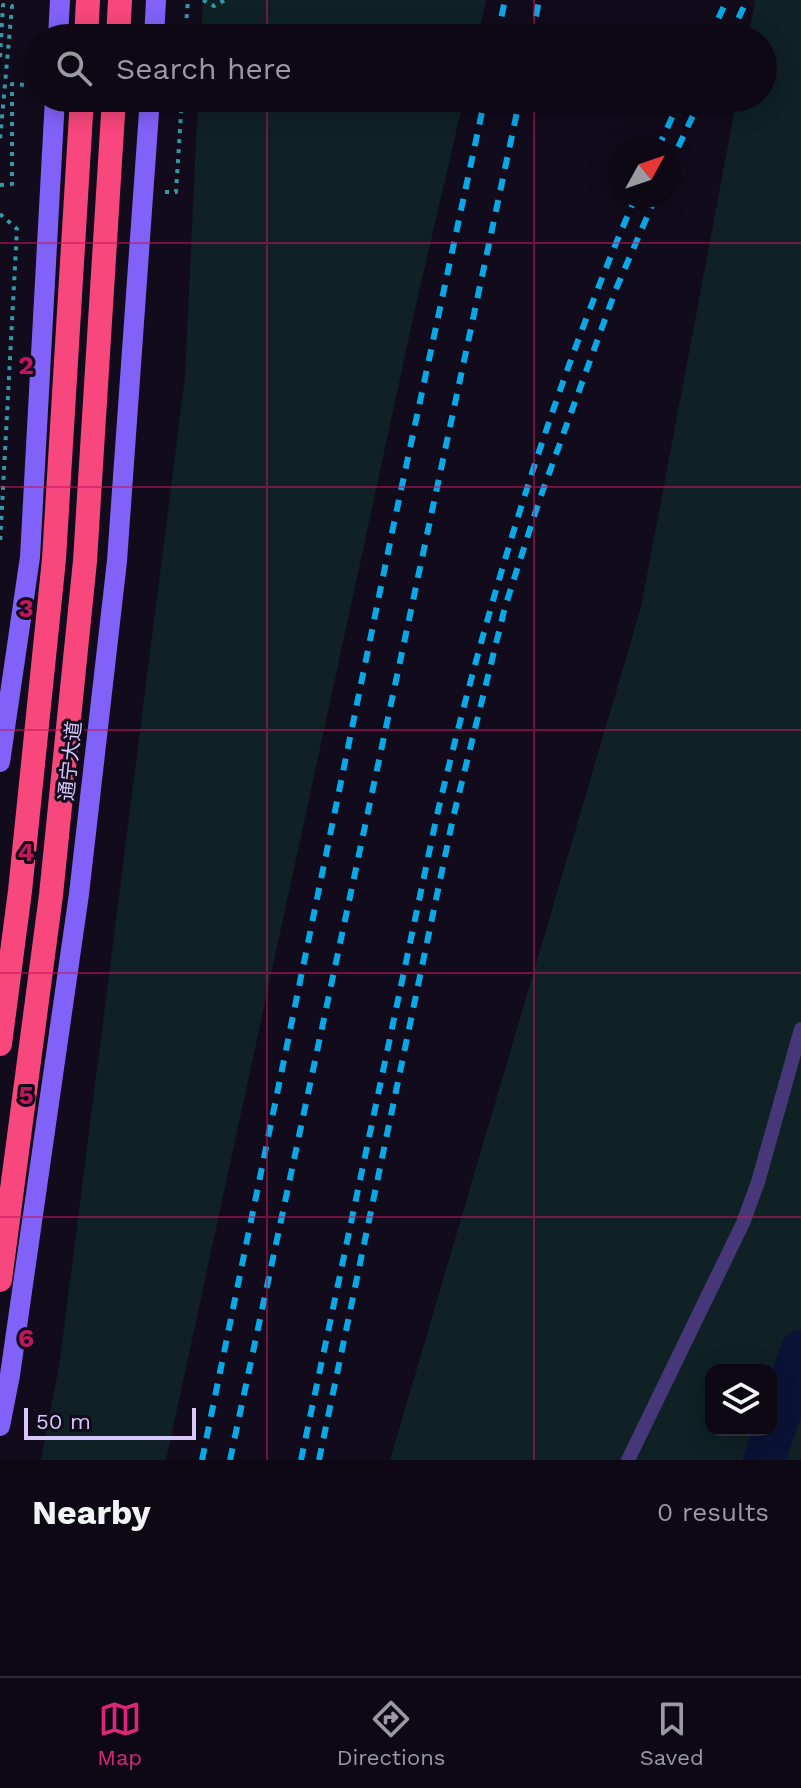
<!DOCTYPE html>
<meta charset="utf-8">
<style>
body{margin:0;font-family:"Work Sans","Noto Sans SC",sans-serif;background:#1b1622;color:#f1f3f6}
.controls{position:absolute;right:24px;bottom:24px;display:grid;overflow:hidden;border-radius:16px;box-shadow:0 4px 20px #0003}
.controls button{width:72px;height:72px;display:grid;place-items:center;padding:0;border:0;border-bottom:2px solid #2d2934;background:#0d0814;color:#f1f3f6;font:40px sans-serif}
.compass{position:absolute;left:609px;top:136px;width:72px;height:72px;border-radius:50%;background:#0d0814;box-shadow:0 4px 20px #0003;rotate:50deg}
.scale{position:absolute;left:24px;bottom:20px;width:172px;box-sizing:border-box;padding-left:8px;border:4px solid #d7c7fd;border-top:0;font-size:22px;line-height:28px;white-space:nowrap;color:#d7c7fd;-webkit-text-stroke:6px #110b1b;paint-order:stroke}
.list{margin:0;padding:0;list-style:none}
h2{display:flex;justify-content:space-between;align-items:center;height:104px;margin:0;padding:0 32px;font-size:34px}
h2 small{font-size:26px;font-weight:400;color:#9a9aa0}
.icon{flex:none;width:44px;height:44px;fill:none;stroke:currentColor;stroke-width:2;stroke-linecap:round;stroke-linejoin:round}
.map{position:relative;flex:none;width:801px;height:1460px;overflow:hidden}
.search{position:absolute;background:#0d0814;box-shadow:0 4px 20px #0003;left:24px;right:24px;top:24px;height:88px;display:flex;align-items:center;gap:20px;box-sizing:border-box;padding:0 28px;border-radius:44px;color:#9a9aa0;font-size:30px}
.sheet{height:216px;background:#0d0814}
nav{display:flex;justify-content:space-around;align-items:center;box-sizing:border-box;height:112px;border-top:2px solid #2d2934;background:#0d0814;font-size:22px;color:#9a9aa0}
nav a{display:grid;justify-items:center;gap:4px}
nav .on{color:#db2777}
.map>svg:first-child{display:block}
.green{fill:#0f2124;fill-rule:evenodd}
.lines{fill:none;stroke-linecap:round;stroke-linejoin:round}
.river{stroke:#0a1235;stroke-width:42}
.path{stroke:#3199a7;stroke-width:4;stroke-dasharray:4 6;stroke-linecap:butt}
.lane{stroke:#463878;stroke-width:14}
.secondary{stroke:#8162f9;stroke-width:20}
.highway{stroke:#f8477c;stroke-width:24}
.rail{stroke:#09a9e7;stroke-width:6;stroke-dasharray:12 10;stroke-linecap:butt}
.grid{fill:none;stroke:#c2185b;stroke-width:2;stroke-opacity:0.55}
.labels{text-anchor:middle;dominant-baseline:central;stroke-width:6;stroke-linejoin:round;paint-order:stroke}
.street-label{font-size:20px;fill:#d7c7fd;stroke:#110b1b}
.grid-label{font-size:26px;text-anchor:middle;font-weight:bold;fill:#c2185b;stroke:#110b1b;stroke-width:6;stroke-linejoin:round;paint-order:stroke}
</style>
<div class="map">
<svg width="801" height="1460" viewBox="0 0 801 1460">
<rect width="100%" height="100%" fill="#110b1b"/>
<g class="green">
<polygon points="203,0 486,0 478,38 201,38"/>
<path d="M755,0H801V1460H390L641,607L737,98H763V38H748ZM711,1370H771V1430H711Z"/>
<polygon points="198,98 464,98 414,314 166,1460 41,1460 60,1360 185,377"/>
</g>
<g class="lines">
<polyline class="river" points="764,1460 801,1351"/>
<g class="path">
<polyline points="203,0 214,6 225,0"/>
<polyline points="185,38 188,0"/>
<polyline points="0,57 3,5 12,6 0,140"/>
<polyline points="0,185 12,184 12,84 38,86"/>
<polyline points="165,192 176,192 182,98"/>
<polyline points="0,214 17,229 0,544"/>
</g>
<polyline class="lane" points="628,1460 743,1223 758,1182 801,1029"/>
<g class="secondary">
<polyline points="58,38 60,0"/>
<polyline points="154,38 156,0"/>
<polyline points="0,762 30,557 55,98"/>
<polyline points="0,1426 10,1375 79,894 117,561 150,98"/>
</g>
<g class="highway">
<polyline points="86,38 88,0"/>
<polyline points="118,38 120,0"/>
<polyline points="0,1044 20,891 54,559 82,98"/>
<polyline points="0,1280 51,895 85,561 114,98"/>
</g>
<g class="rail">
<polyline points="497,38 505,0"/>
<polyline points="532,38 539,0"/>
<polyline points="709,38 727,0"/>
<polyline points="729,38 747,0"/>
<polyline points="658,148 681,98"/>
<polyline points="669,167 701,98"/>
<polyline points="202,1460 394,523 485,98"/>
<polyline points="230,1460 520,98"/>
<path d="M301,1460L437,815C487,604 550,395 636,196"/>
<polyline points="319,1460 453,818 505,607 539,501 616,289 656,196"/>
</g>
</g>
<path class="grid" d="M267,0V38M534,0V38M267,98V1460M534,98V1460M0,243H801M0,487H801M0,730H801M0,973H801M0,1217H801"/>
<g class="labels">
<g class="street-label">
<text transform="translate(70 761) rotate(-84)">通宁大道</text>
</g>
</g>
<g class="grid-label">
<text x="26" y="374">2</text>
<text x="26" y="617">3</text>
<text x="26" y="861">4</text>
<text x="26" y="1104">5</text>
<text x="26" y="1347">6</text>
</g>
</svg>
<div class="controls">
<button><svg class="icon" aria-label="layers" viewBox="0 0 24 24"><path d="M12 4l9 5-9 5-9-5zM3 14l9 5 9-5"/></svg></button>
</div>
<svg class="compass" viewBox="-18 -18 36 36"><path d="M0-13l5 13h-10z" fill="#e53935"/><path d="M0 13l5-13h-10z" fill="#9a9aa0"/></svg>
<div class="scale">50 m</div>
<div class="search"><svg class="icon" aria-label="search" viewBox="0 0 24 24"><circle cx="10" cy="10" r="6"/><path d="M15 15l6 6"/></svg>Search here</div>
</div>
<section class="sheet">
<h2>Nearby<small>0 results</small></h2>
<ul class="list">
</ul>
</section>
<nav>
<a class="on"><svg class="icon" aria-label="map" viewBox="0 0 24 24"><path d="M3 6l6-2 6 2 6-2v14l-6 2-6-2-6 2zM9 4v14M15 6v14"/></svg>Map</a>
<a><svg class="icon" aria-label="directions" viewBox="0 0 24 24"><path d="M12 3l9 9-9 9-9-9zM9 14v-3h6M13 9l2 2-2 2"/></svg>Directions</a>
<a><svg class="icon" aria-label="saved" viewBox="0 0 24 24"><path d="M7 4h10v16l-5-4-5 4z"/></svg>Saved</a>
</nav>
